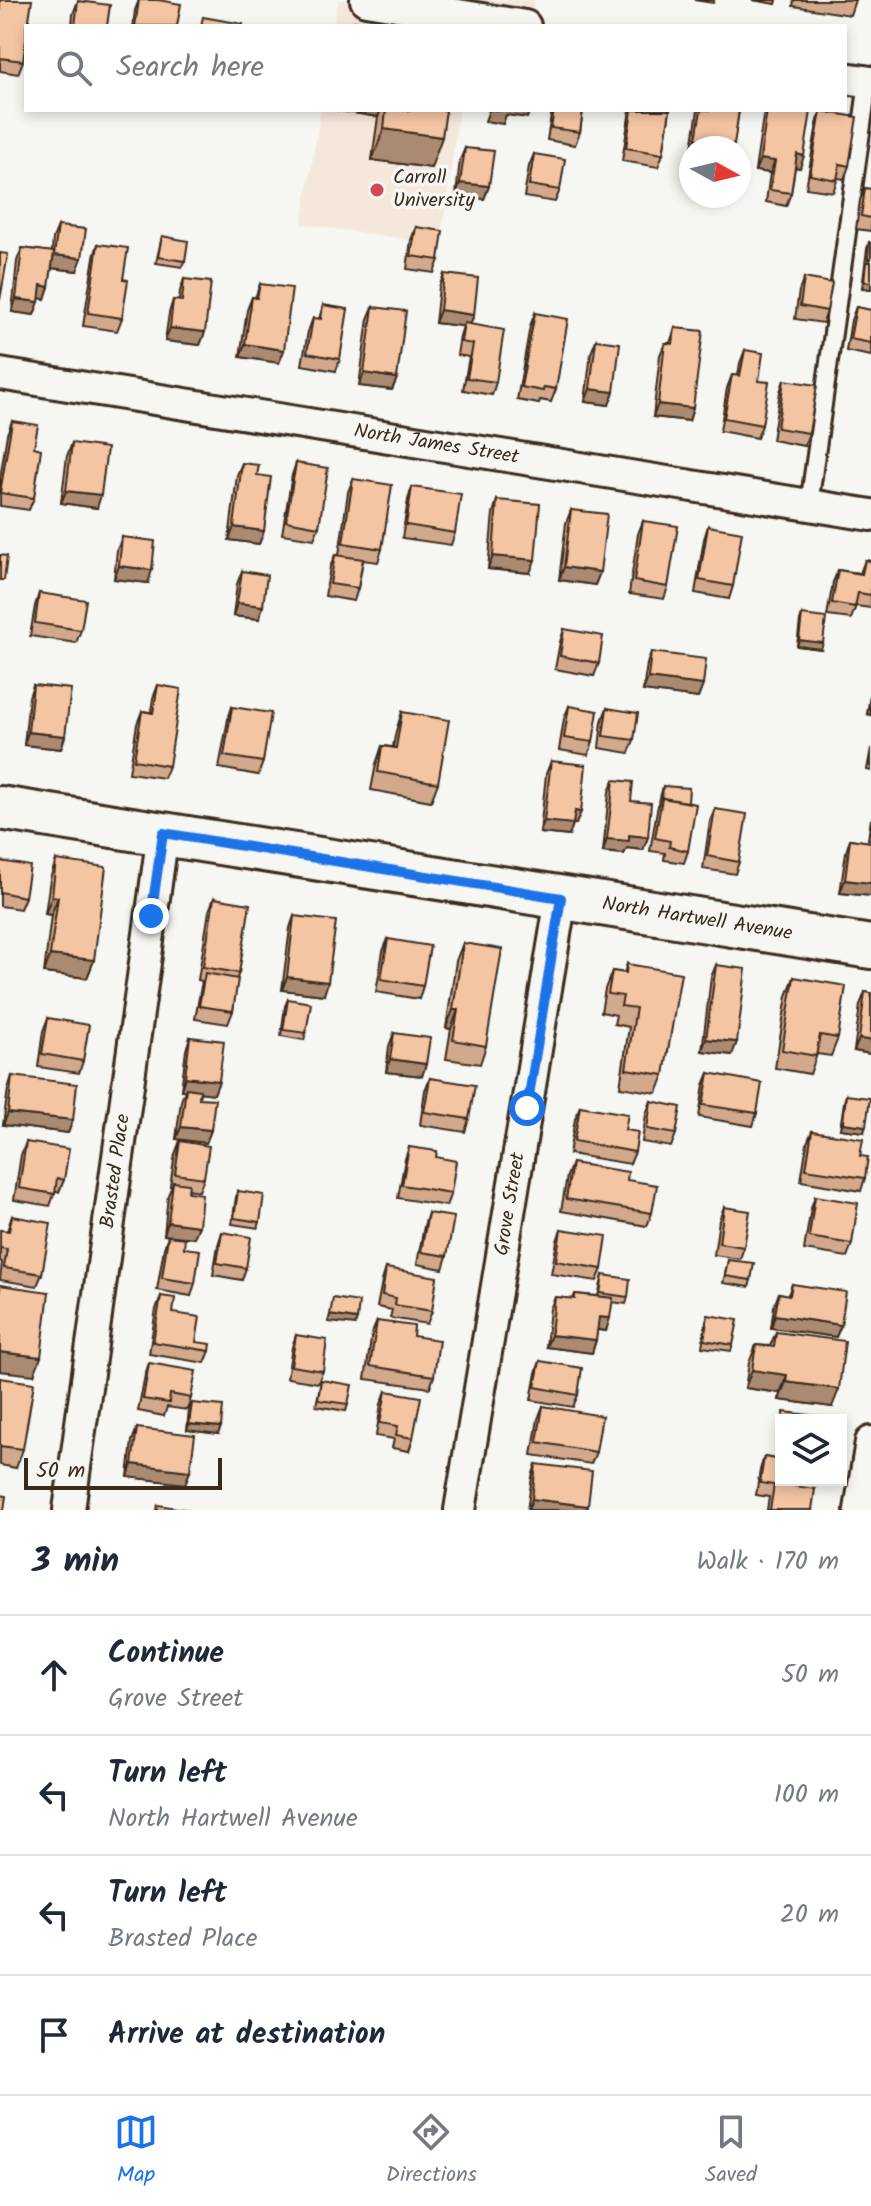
<!DOCTYPE html>
<meta charset="utf-8">
<style>
body{margin:0;font-family:Kalam,sans-serif;background:#f2f2f3;color:#1f2937}
.controls{position:absolute;right:24px;bottom:24px;display:grid;overflow:hidden;border-radius:0px;box-shadow:0 4px 12px #0003}
.controls button{width:72px;height:72px;display:grid;place-items:center;padding:0;border:0;border-bottom:2px solid #e0e1e3;background:#fff;color:#1f2937;font:40px sans-serif}
.compass{position:absolute;left:679px;top:136px;width:72px;height:72px;border-radius:50%;background:#fff;box-shadow:0 4px 12px #0003;rotate:98deg}
.scale{position:absolute;left:24px;bottom:20px;width:198px;box-sizing:border-box;padding-left:8px;border:4px solid #3b2a1e;border-top:0;font-size:22px;line-height:28px;white-space:nowrap;color:#3b2a1e;-webkit-text-stroke:6px #f6f6f2;paint-order:stroke}
.stop{position:absolute;width:24px;height:24px;margin:-18px;border:6px solid #1a73e8;border-radius:50%;background:#fff}
.stop.end{background:#1a73e8;border-color:#fff;box-shadow:0 2px 8px #0008}
.list{margin:0;padding:0;list-style:none}
h2{display:flex;justify-content:space-between;align-items:center;height:104px;margin:0;padding:0 32px;font-size:34px}
h2 small{font-size:26px;font-weight:400;color:#747a83}
.list li{display:grid;grid-template-columns:52px 1fr auto;gap:24px;align-items:center;box-sizing:border-box;height:120px;padding:0 32px;border-top:2px solid #e0e1e3}
.list b{display:block;font-size:30px;white-space:nowrap}
.list p{margin:0;font-size:26px;white-space:nowrap;color:#747a83}
.list em{font-size:26px;font-style:normal;color:#747a83}
.icon{flex:none;width:44px;height:44px;fill:none;stroke:currentColor;stroke-width:2;stroke-linecap:round;stroke-linejoin:round}
.map{position:relative;flex:none;width:871px;height:1510px;overflow:hidden}
.search{position:absolute;background:#fff;box-shadow:0 4px 12px #0003;left:24px;right:24px;top:24px;height:88px;display:flex;align-items:center;gap:20px;box-sizing:border-box;padding:0 28px;border-radius:0px;color:#747a83;font-size:30px}
.sheet{height:584px;background:#fff}
nav{display:flex;justify-content:space-around;align-items:center;box-sizing:border-box;height:112px;border-top:2px solid #e0e1e3;background:#fff;font-size:22px;color:#747a83}
nav a{display:grid;justify-items:center;gap:4px}
nav .on{color:#1a73e8}
.map>svg:first-child{display:block}
.built{fill:#f5e7da}
.lines{fill:none;stroke-linecap:round;stroke-linejoin:round}
.lane-casing{stroke:#3b2a1e;stroke-width:22}
.street-casing{stroke:#3b2a1e;stroke-width:36}
.secondary-casing{stroke:#3b2a1e;stroke-width:48}
.lane{stroke:#f6f6f2;stroke-width:16}
.street{stroke:#f6f6f2;stroke-width:30}
.secondary{stroke:#f6f6f2;stroke-width:42}
.wall{fill:#d2a98c;stroke:#3b2a1e;stroke-width:2}
.shaded-wall{fill:#ab8a72;stroke:#3b2a1e;stroke-width:2}
.building{fill:#f4c5a3;stroke:#3b2a1e;stroke-width:2}
.route{stroke:#1a73e8;stroke-width:10}
.poi-dot{fill:#d1495b;stroke:#f6f6f2;stroke-width:3}
.labels{text-anchor:middle;dominant-baseline:central;stroke-width:7;stroke-linejoin:round;paint-order:stroke}
.poi-label{font-size:20px;fill:#3b2a1e;stroke:#f6f6f2;text-anchor:start}
.street-label{font-size:20px;fill:#3b2a1e;stroke:#f6f6f2}
</style>
<div class="map">
<svg width="871" height="1510" viewBox="0 0 871 1510">
<rect width="100%" height="100%" fill="#f6f6f2"/>
<filter id="ink" filterUnits="userSpaceOnUse"><feTurbulence type="fractalNoise" baseFrequency=".0125" numOctaves="2"/><feDisplacementMap in="SourceGraphic" scale="16" xChannelSelector="R" yChannelSelector="G"/><feConvolveMatrix kernelMatrix="1 2 1 2 8 2 1 2 1" color-interpolation-filters="sRGB"/></filter>
<g filter="url(#ink)">
<g class="built">
<polygon points="338,0 534,0 533,10 475,0 471,26 334,26"/>
<polygon points="321,110 459,110 440,244 302,224"/>
</g>
<g class="lines">
<defs>
<polyline id="lane" points="809,505 868,82"/>
<g id="street">
<polyline points="366,0 525,26"/>
<polyline points="845,78 871,82"/>
<path id="s1" d="M0,374L871,515"/>
<path id="s2" d="M69,1510L163,833"/>
<path id="s3" d="M460,1510L561,898"/>
<polyline points="860,1510 871,1442"/>
</g>
<g id="secondary">
<path id="s4" d="M0,808L871,947"/>
</g>
</defs>
<use href="#lane" class="lane-casing"/>
<use href="#street" class="street-casing"/>
<use href="#secondary" class="secondary-casing"/>
<use href="#lane" class="lane"/>
<use href="#street" class="street"/>
<use href="#secondary" class="secondary"/>
</g>
<g class="wall">
<polygon points="0,0 23,61 18,74 0,71"/>
<polygon points="139,0 177,26 133,26 135,10"/>
<polygon points="694,0 714,0 713,3"/>
<polygon points="752,0 777,0 776,4"/>
<polygon points="794,0 855,0 850,15 793,6"/>
<polygon points="78,1 107,26 72,26 73,14"/>
<polygon points="335,110 446,110 431,168 372,160 378,117"/>
<polygon points="552,110 583,110 580,132 575,145 547,140"/>
<polygon points="630,110 670,110 663,154 658,167 622,161"/>
<polygon points="698,110 739,110 733,148 692,148"/>
<polygon points="766,110 803,110 800,168 795,167 791,193 786,206 766,202 770,173 755,171 763,117"/>
<polygon points="821,111 849,166 844,179 838,178 833,192 806,188 817,124"/>
<polygon points="465,148 489,186 484,199 456,195 460,160"/>
<polygon points="534,154 560,190 555,202 524,197 529,166"/>
<polygon points="865,188 871,189 871,231 856,229 860,200"/>
<polygon points="58,226 77,271 52,268 45,299 39,298 34,315 12,312 17,261 22,248 52,252 53,238"/>
<polygon points="416,227 439,260 434,273 407,269 411,240"/>
<polygon points="162,236 185,261 182,267 156,263"/>
<polygon points="869,242 871,289 862,288 867,249"/>
<polygon points="98,244 123,279 122,318 117,331 83,326 94,257"/>
<polygon points="444,274 474,315 470,324 496,382 492,395 463,390 469,357 457,355 460,336 463,326 435,323 439,287"/>
<polygon points="804,278 827,311 823,323 795,319 799,291"/>
<polygon points="184,279 205,332 200,345 165,341 169,313 173,300 179,301 180,291"/>
<polygon points="260,284 284,350 279,363 240,357 247,310 252,297 255,298"/>
<polygon points="323,305 340,359 336,371 302,365 308,331 313,318 319,319"/>
<polygon points="373,307 397,378 392,390 359,386 368,319"/>
<polygon points="856,307 871,310 871,356 846,351 851,320"/>
<polygon points="535,313 556,389 551,402 540,400 539,404 517,400 530,326"/>
<polygon points="675,328 693,408 689,421 653,417 660,355 665,343 670,343"/>
<polygon points="596,340 609,405 585,402 591,353"/>
<polygon points="745,350 759,381 762,425 757,438 720,431 727,388 732,375 738,376 740,363"/>
<polygon points="784,380 809,433 804,446 772,440 780,392"/>
<polygon points="12,421 34,447 34,498 29,510 0,506 0,478 7,434"/>
<polygon points="72,443 97,508 61,503 67,456"/>
<polygon points="242,463 257,475 264,531 259,544 229,540 237,475"/>
<polygon points="296,463 319,527 314,539 282,534 292,475"/>
<polygon points="353,479 382,549 378,562 363,560 358,588 354,601 325,596 330,567 335,555 339,555 348,492"/>
<polygon points="412,487 455,533 451,545 402,538 408,500"/>
<polygon points="497,500 530,573 488,569 493,513"/>
<polygon points="571,510 600,572 595,585 559,580 566,523"/>
<polygon points="643,521 668,587 664,599 629,594 638,534"/>
<polygon points="708,526 733,586 729,599 695,593 704,539"/>
<polygon points="122,537 148,583 114,579 117,550"/>
<polygon points="865,560 871,561 871,608 856,606 851,619 827,616 833,582 838,570 860,573"/>
<polygon points="242,571 259,619 233,616 237,584"/>
<polygon points="39,593 81,630 76,643 30,636 35,606"/>
<polygon points="802,615 821,649 797,646 800,621"/>
<polygon points="564,629 599,663 594,676 555,669 560,642"/>
<polygon points="651,652 703,685 698,698 643,691 647,664"/>
<polygon points="33,685 65,736 61,749 24,745 29,697"/>
<polygon points="158,685 169,766 164,778 129,773 137,724 142,711 151,712 153,698"/>
<polygon points="871,689 871,715 867,714"/>
<polygon points="569,706 593,742 588,755 559,750 564,719"/>
<polygon points="232,707 263,762 258,775 219,768 228,719"/>
<polygon points="607,708 634,740 629,753 599,748 602,721"/>
<polygon points="402,712 438,783 431,801 371,790 376,764 382,746 393,747 396,731"/>
<polygon points="871,748 871,771 867,770"/>
<polygon points="551,761 576,824 573,824 569,836 540,833 546,774"/>
<polygon points="614,780 631,801 648,837 643,850 627,848 624,854 603,852 609,792"/>
<polygon points="663,786 688,802 688,851 684,863 664,860 665,853 650,851 657,810"/>
<polygon points="715,809 739,862 735,874 703,869 710,821"/>
<polygon points="871,819 871,840 868,839"/>
<polygon points="850,839 871,842 871,896 840,893 846,852"/>
<polygon points="56,860 94,960 87,978 44,973 51,915 45,914 50,879"/>
<polygon points="0,861 25,897 20,909 0,906"/>
<polygon points="214,898 239,973 237,978 233,1011 228,1024 195,1019 202,981 198,980 209,911"/>
<polygon points="294,916 324,995 282,990 290,928"/>
<polygon points="388,939 423,986 419,999 376,992 383,951"/>
<polygon points="463,943 486,1046 480,1064 446,1059 451,1029 446,1028 456,961"/>
<polygon points="627,964 664,1075 657,1093 620,1087 629,1027 614,1024 616,1015 601,1012 605,989 612,971 624,973"/>
<polygon points="716,965 732,1055 702,1051 711,977"/>
<polygon points="794,977 838,1038 831,1056 817,1054 810,1074 775,1068 787,996"/>
<polygon points="865,992 871,993 871,1054 854,1051 860,1005"/>
<polygon points="288,999 306,1033 304,1040 281,1036 285,1006"/>
<polygon points="48,1018 83,1061 79,1073 38,1067 43,1031"/>
<polygon points="394,1033 426,1064 422,1076 386,1072 389,1046"/>
<polygon points="190,1037 219,1081 214,1094 200,1092 199,1098 211,1130 206,1143 176,1139 181,1101 185,1090 181,1090 186,1050"/>
<polygon points="709,1073 757,1113 753,1126 699,1117 704,1085"/>
<polygon points="12,1076 73,1120 68,1133 3,1125 8,1089"/>
<polygon points="430,1078 469,1119 465,1132 420,1125 425,1090"/>
<polygon points="846,1095 864,1132 840,1129 844,1102"/>
<polygon points="651,1101 676,1134 671,1147 642,1142 646,1114"/>
<polygon points="580,1106 625,1130 635,1152 630,1164 569,1154 575,1119"/>
<polygon points="812,1131 860,1156 865,1178 861,1191 801,1181 807,1143"/>
<polygon points="180,1141 204,1178 199,1191 188,1189 194,1238 164,1235 168,1195 172,1186 170,1186 175,1154"/>
<polygon points="26,1142 64,1180 59,1192 55,1192 50,1206 14,1200 21,1155"/>
<polygon points="409,1147 436,1157 451,1193 446,1206 398,1198 405,1159"/>
<polygon points="572,1163 627,1180 652,1213 647,1226 561,1211 567,1176"/>
<polygon points="238,1191 260,1222 258,1228 232,1224 236,1197"/>
<polygon points="815,1196 852,1244 847,1257 804,1250 811,1208"/>
<polygon points="724,1207 744,1247 740,1259 714,1255 719,1220"/>
<polygon points="428,1213 447,1256 443,1269 417,1264 424,1226"/>
<polygon points="12,1216 42,1274 37,1286 0,1280 2,1262 0,1261 0,1230 7,1231"/>
<polygon points="561,1229 602,1269 597,1281 551,1274 557,1241"/>
<polygon points="222,1232 246,1268 242,1280 213,1275 218,1245"/>
<polygon points="168,1236 184,1248 195,1283 191,1296 157,1290 164,1248"/>
<polygon points="728,1260 751,1280 749,1287 723,1283"/>
<polygon points="386,1268 432,1311 427,1324 390,1318 392,1310 377,1307 382,1281"/>
<polygon points="603,1275 628,1297 626,1304 612,1302 606,1331 597,1330 596,1340 592,1353 546,1347 550,1309 555,1297 573,1299 575,1294 598,1296"/>
<polygon points="792,1284 841,1325 836,1337 771,1328 774,1306 779,1293 788,1295"/>
<polygon points="161,1296 196,1342 210,1351 205,1363 149,1354 156,1309"/>
<polygon points="708,1315 733,1345 731,1351 702,1347 706,1322"/>
<polygon points="377,1321 413,1336 434,1376 430,1388 365,1379 372,1333"/>
<polygon points="776,1332 832,1407 779,1400 780,1393 745,1388 749,1363 756,1345 770,1346"/>
<polygon points="296,1335 323,1371 318,1383 287,1378 292,1347"/>
<polygon points="540,1361 578,1395 573,1407 531,1400 536,1373"/>
<polygon points="149,1363 191,1398 187,1410 167,1407 164,1416 138,1411 145,1375"/>
<polygon points="0,1378 23,1449 16,1468 0,1465"/>
<polygon points="321,1380 348,1404 346,1411 316,1406"/>
<polygon points="386,1391 413,1438 409,1451 392,1448 394,1439 376,1436 381,1404"/>
<polygon points="192,1403 218,1434 187,1430 189,1409"/>
<polygon points="543,1406 596,1452 591,1464 532,1455 538,1419"/>
<polygon points="781,1422 781,1480 794,1486 812,1510 767,1510 769,1497 756,1495 760,1470 764,1457 776,1459"/>
<polygon points="137,1428 190,1471 185,1484 128,1477 132,1441"/>
<polygon points="536,1464 587,1510 527,1510 532,1477"/>
</g>
<g class="shaded-wall">
<polygon points="335,110 381,110 378,117"/>
<polygon points="489,110 530,110 527,118 506,115 503,124 485,121"/>
<polygon points="384,129 442,137 431,168 372,160"/>
<polygon points="797,154 804,156 800,168 792,167"/>
<polygon points="760,159 775,161 770,173 755,171"/>
<polygon points="460,183 489,186 484,199 456,195"/>
<polygon points="54,255 82,258 77,271 50,268"/>
<polygon points="864,281 871,282 871,289 862,288"/>
<polygon points="41,285 49,287 45,299 37,298"/>
<polygon points="16,299 39,302 34,315 12,312"/>
<polygon points="440,310 474,315 469,327 435,323"/>
<polygon points="170,328 205,332 200,345 165,341"/>
<polygon points="245,344 284,350 279,363 240,357"/>
<polygon points="364,373 397,378 392,390 359,386"/>
<polygon points="590,389 614,392 609,405 585,402"/>
<polygon points="658,404 693,408 689,421 653,417"/>
<polygon points="66,491 101,495 97,508 61,503"/>
<polygon points="234,527 264,531 259,544 229,540"/>
<polygon points="493,556 535,560 530,573 488,569"/>
<polygon points="119,566 152,570 148,583 114,579"/>
<polygon points="564,567 600,572 595,585 559,580"/>
<polygon points="237,603 263,606 259,619 233,616"/>
<polygon points="799,640 823,643 821,649 797,646"/>
<polygon points="648,678 703,685 698,698 643,691"/>
<polygon points="871,703 871,715 867,714"/>
<polygon points="28,732 65,736 61,749 24,745"/>
<polygon points="575,811 581,812 576,824 573,824 569,836 540,833 544,821"/>
<polygon points="629,835 648,837 643,850 627,848 624,854 603,852 607,839"/>
<polygon points="845,880 871,883 871,896 840,893"/>
<polygon points="52,896 58,897 51,915 45,914"/>
<polygon points="50,955 94,960 87,978 44,973"/>
<polygon points="287,977 328,982 324,995 282,990"/>
<polygon points="453,1010 458,1010 451,1029 446,1028"/>
<polygon points="706,1039 737,1042 732,1055 702,1051"/>
<polygon points="859,1039 871,1040 871,1054 854,1051"/>
<polygon points="390,1059 426,1064 422,1076 386,1072"/>
<polygon points="185,1077 219,1081 214,1094 181,1090"/>
<polygon points="8,1113 73,1120 68,1133 3,1125"/>
<polygon points="843,1123 866,1126 864,1132 840,1129"/>
<polygon points="181,1127 211,1130 206,1143 176,1139"/>
<polygon points="168,1222 199,1226 194,1238 164,1235"/>
<polygon points="330,1315 357,1319 355,1325 328,1322"/>
<polygon points="775,1315 841,1325 836,1337 771,1328"/>
<polygon points="599,1317 610,1318 606,1331 594,1329"/>
<polygon points="551,1335 596,1340 592,1353 546,1347"/>
<polygon points="0,1352 41,1357 34,1375 0,1371"/>
<polygon points="752,1370 787,1375 780,1393 745,1388"/>
<polygon points="786,1382 839,1389 832,1407 779,1400"/>
<polygon points="189,1424 221,1427 218,1434 187,1430"/>
<polygon points="132,1464 190,1471 185,1484 128,1477"/>
<polygon points="532,1499 588,1506 587,1510 528,1510"/>
</g>
<g class="building">
<polygon points="0,0 32,0 28,26 26,26 26,40 23,61 0,58"/>
<polygon points="139,0 158,0 181,4 177,26 135,26"/>
<polygon points="78,1 110,5 107,26 75,26"/>
<polygon points="203,17 243,24 243,26 201,26"/>
<polygon points="354,21 389,26 353,26"/>
<polygon points="386,110 446,110 442,137 384,129"/>
<polygon points="554,110 583,110 580,132 551,128"/>
<polygon points="632,110 670,110 663,154 626,148"/>
<polygon points="701,110 739,110 734,145 696,139"/>
<polygon points="767,110 811,111 804,156 797,154 791,193 770,190 775,161 760,159"/>
<polygon points="821,111 857,117 849,166 840,164 837,180 810,175"/>
<polygon points="465,148 494,151 489,186 460,183"/>
<polygon points="534,154 565,159 560,190 529,185"/>
<polygon points="865,188 871,189 871,218 861,216"/>
<polygon points="58,226 86,229 82,258 54,255"/>
<polygon points="416,227 443,231 439,260 411,256"/>
<polygon points="162,236 188,241 185,261 158,257"/>
<polygon points="869,242 871,243 871,259 868,259"/>
<polygon points="98,244 128,248 123,279 128,280 122,318 88,313"/>
<polygon points="22,248 54,252 49,287 41,285 39,302 16,299"/>
<polygon points="0,253 8,254 0,300"/>
<polygon points="866,262 871,262 871,282 864,281"/>
<polygon points="444,274 478,278 474,315 440,310"/>
<polygon points="804,278 832,283 827,311 800,306"/>
<polygon points="184,279 211,282 205,332 170,328 173,300 182,301"/>
<polygon points="260,284 292,288 284,350 245,344 252,297 257,298"/>
<polygon points="323,305 348,309 340,359 307,353 313,318 321,319"/>
<polygon points="373,307 406,311 397,378 364,373"/>
<polygon points="856,307 871,310 871,343 850,339"/>
<polygon points="535,313 568,319 556,389 544,387 543,391 521,387"/>
<polygon points="464,323 504,330 496,382 467,378 473,344 461,342"/>
<polygon points="675,328 703,331 693,408 658,404 665,343 673,344"/>
<polygon points="596,340 620,343 614,392 590,389"/>
<polygon points="745,350 763,353 759,381 769,382 762,425 724,418 732,375 740,376"/>
<polygon points="784,380 817,385 809,433 777,428"/>
<polygon points="12,421 38,425 34,447 41,449 34,498 0,493"/>
<polygon points="72,443 107,448 101,495 66,491"/>
<polygon points="242,463 259,465 257,475 271,477 264,531 234,527"/>
<polygon points="296,463 328,468 319,527 286,521"/>
<polygon points="353,479 392,485 382,549 343,543"/>
<polygon points="412,487 461,494 455,533 406,525"/>
<polygon points="497,500 540,504 535,560 493,556"/>
<polygon points="571,510 607,514 600,572 564,567"/>
<polygon points="643,521 678,526 668,587 634,581"/>
<polygon points="708,526 742,532 733,586 699,580"/>
<polygon points="122,537 155,541 152,570 119,566"/>
<polygon points="0,555 7,556 4,580 0,580"/>
<polygon points="335,555 363,559 358,588 330,584"/>
<polygon points="865,560 871,561 871,595 858,593 855,607 832,603 838,570 862,574"/>
<polygon points="242,571 267,575 263,606 237,603"/>
<polygon points="39,593 86,600 81,630 35,623"/>
<polygon points="802,615 826,618 823,643 799,640"/>
<polygon points="564,629 603,636 599,663 560,656"/>
<polygon points="651,652 706,659 703,685 648,678"/>
<polygon points="33,685 71,689 65,736 28,732"/>
<polygon points="158,685 181,689 169,766 134,760 142,711 153,713"/>
<polygon points="569,706 598,711 593,742 564,738"/>
<polygon points="232,707 271,713 263,762 224,756"/>
<polygon points="607,708 638,713 634,740 603,736"/>
<polygon points="402,712 449,720 438,783 378,772 382,746 396,748"/>
<polygon points="551,761 586,765 581,812 575,811 573,824 544,821"/>
<polygon points="614,780 633,782 631,801 651,803 648,837 629,835 629,841 607,839"/>
<polygon points="663,786 689,788 688,802 662,798"/>
<polygon points="662,798 696,804 688,851 669,847 670,841 655,838"/>
<polygon points="715,809 747,814 739,862 707,856"/>
<polygon points="850,839 871,842 871,883 845,880"/>
<polygon points="56,860 106,867 94,960 50,955 58,897 52,896"/>
<polygon points="0,861 30,866 25,897 0,892"/>
<polygon points="214,898 250,904 239,973 203,967"/>
<polygon points="294,916 336,921 328,982 287,977"/>
<polygon points="388,939 430,946 423,986 381,979"/>
<polygon points="463,943 502,949 486,1046 453,1040 458,1010 453,1010"/>
<polygon points="627,964 681,973 664,1075 626,1069 636,1008 621,1006 623,996 608,994 612,971 626,973"/>
<polygon points="716,965 746,969 737,1042 706,1039"/>
<polygon points="205,973 238,979 233,1011 199,1006"/>
<polygon points="794,977 846,986 838,1038 820,1035 816,1056 782,1050"/>
<polygon points="865,992 871,993 871,1040 859,1039"/>
<polygon points="288,999 311,1003 306,1033 283,1030"/>
<polygon points="48,1018 89,1025 83,1061 42,1054"/>
<polygon points="394,1033 430,1038 426,1064 390,1059"/>
<polygon points="190,1037 224,1041 219,1081 185,1077"/>
<polygon points="709,1073 762,1083 757,1113 703,1105"/>
<polygon points="12,1076 77,1084 73,1120 8,1113"/>
<polygon points="430,1078 475,1085 469,1119 424,1112"/>
<polygon points="186,1088 200,1090 199,1098 215,1099 211,1130 181,1127"/>
<polygon points="846,1095 870,1098 866,1126 843,1123"/>
<polygon points="651,1101 681,1107 676,1134 647,1129"/>
<polygon points="580,1106 628,1114 625,1130 638,1132 635,1152 574,1141"/>
<polygon points="812,1131 863,1139 860,1156 868,1157 865,1178 806,1169"/>
<polygon points="180,1141 209,1146 204,1178 175,1174"/>
<polygon points="26,1142 69,1149 64,1180 57,1178 55,1194 19,1188"/>
<polygon points="409,1147 437,1151 436,1157 456,1161 451,1193 402,1185"/>
<polygon points="572,1163 628,1172 627,1180 657,1185 652,1213 566,1199"/>
<polygon points="173,1182 189,1184 188,1192 202,1194 199,1226 168,1222"/>
<polygon points="238,1191 264,1195 260,1222 234,1218"/>
<polygon points="815,1196 858,1203 852,1244 809,1237"/>
<polygon points="724,1207 750,1211 744,1247 719,1243"/>
<polygon points="428,1213 454,1217 447,1256 421,1252"/>
<polygon points="12,1216 51,1223 42,1274 4,1268 7,1249 0,1248 0,1230 9,1231"/>
<polygon points="561,1229 607,1236 602,1269 556,1261"/>
<polygon points="222,1232 251,1237 246,1268 217,1263"/>
<polygon points="168,1236 185,1238 184,1248 200,1250 195,1283 162,1278"/>
<polygon points="728,1260 754,1263 751,1280 725,1276"/>
<polygon points="386,1268 437,1277 432,1311 395,1305 396,1298 382,1295"/>
<polygon points="603,1275 630,1279 628,1297 600,1293"/>
<polygon points="792,1284 846,1292 841,1325 775,1315 779,1293 790,1295"/>
<polygon points="0,1285 49,1292 41,1357 0,1352"/>
<polygon points="575,1294 613,1298 610,1318 599,1317 596,1340 551,1335 555,1297 575,1299"/>
<polygon points="161,1296 175,1298 173,1313 200,1317 196,1342 211,1344 210,1351 153,1342"/>
<polygon points="333,1298 359,1302 357,1319 330,1315"/>
<polygon points="708,1315 738,1320 733,1345 704,1340"/>
<polygon points="377,1321 414,1326 413,1336 439,1340 434,1376 370,1366"/>
<polygon points="776,1332 845,1341 839,1389 786,1382 787,1375 752,1370 756,1345 774,1347"/>
<polygon points="296,1335 327,1340 323,1371 291,1366"/>
<polygon points="540,1361 582,1368 578,1395 535,1387"/>
<polygon points="149,1363 196,1371 191,1398 170,1394 169,1403 143,1399"/>
<polygon points="0,1378 34,1383 23,1449 0,1446"/>
<polygon points="321,1380 352,1385 348,1404 318,1400"/>
<polygon points="386,1391 421,1397 413,1438 396,1435 398,1426 380,1423"/>
<polygon points="192,1403 223,1406 221,1427 189,1424"/>
<polygon points="543,1406 602,1416 596,1452 537,1442"/>
<polygon points="784,1412 824,1417 824,1420 783,1420"/>
<polygon points="137,1428 195,1435 190,1471 132,1464"/>
<polygon points="764,1457 781,1460 781,1480 795,1480 794,1486 815,1489 812,1510 770,1510 774,1485 760,1483"/>
<polygon points="536,1464 592,1471 588,1506 532,1499"/>
<polygon points="0,1495 6,1496 4,1510 0,1510"/>
<polygon points="158,1505 189,1510 157,1510"/>
</g>
</g>
<g class="lines" filter="url(#ink)">
<polyline class="route" points="151,916 163,833 561,898 527,1108"/>
</g>
<circle class="poi-dot" cx="377" cy="190" r="8"/>
<g class="labels">
<g class="poi-label">
<text x="393" y="178">Carroll<tspan x="393" dy="23">University</tspan></text>
</g>
<g class="street-label">
<text stroke="none"><textPath href="#s1" startOffset="442">North James Street</textPath></text>
<text stroke="none"><textPath href="#s4" startOffset="706">North Hartwell Avenue</textPath></text>
<text stroke="none"><textPath href="#s2" startOffset="342">Brasted Place</textPath></text>
<text stroke="none"><textPath href="#s3" startOffset="310">Grove Street</textPath></text>
</g>
</g>
</svg>
<div class="controls">
<button><svg class="icon" aria-label="layers" viewBox="0 0 24 24"><path d="M12 4l9 5-9 5-9-5zM3 14l9 5 9-5"/></svg></button>
</div>
<svg class="compass" viewBox="-18 -18 36 36"><path d="M0-13l5 13h-10z" fill="#e53935"/><path d="M0 13l5-13h-10z" fill="#747a83"/></svg>
<div class="scale">50 m</div>
<div class="stop" style="left:527px;top:1108px"></div>
<div class="stop end" style="left:151px;top:916px"></div>
<div class="search"><svg class="icon" aria-label="search" viewBox="0 0 24 24"><circle cx="10" cy="10" r="6"/><path d="M15 15l6 6"/></svg>Search here</div>
</div>
<section class="sheet">
<h2>3 min<small>Walk · 170 m</small></h2>
<ul class="list">
<li><svg class="icon" aria-label="ahead" viewBox="0 0 24 24"><path d="M12 20V5M6 11l6-6 6 6"/></svg><div><b>Continue</b><p>Grove Street</p></div><em>50 m</em></li>
<li><svg class="icon" aria-label="left" viewBox="0 0 24 24"><path d="M17 20v-9H6M10 6l-5 5 5 5"/></svg><div><b>Turn left</b><p>North Hartwell Avenue</p></div><em>100 m</em></li>
<li><svg class="icon" aria-label="left" viewBox="0 0 24 24"><path d="M17 20v-9H6M10 6l-5 5 5 5"/></svg><div><b>Turn left</b><p>Brasted Place</p></div><em>20 m</em></li>
<li><svg class="icon" aria-label="arrive" viewBox="0 0 24 24"><path d="M6 21V4h12l-3 4 3 4H6"/></svg><div><b>Arrive at destination</b></div></li>
</ul>
</section>
<nav>
<a class="on"><svg class="icon" aria-label="map" viewBox="0 0 24 24"><path d="M3 6l6-2 6 2 6-2v14l-6 2-6-2-6 2zM9 4v14M15 6v14"/></svg>Map</a>
<a><svg class="icon" aria-label="directions" viewBox="0 0 24 24"><path d="M12 3l9 9-9 9-9-9zM9 14v-3h6M13 9l2 2-2 2"/></svg>Directions</a>
<a><svg class="icon" aria-label="saved" viewBox="0 0 24 24"><path d="M7 4h10v16l-5-4-5 4z"/></svg>Saved</a>
</nav>
